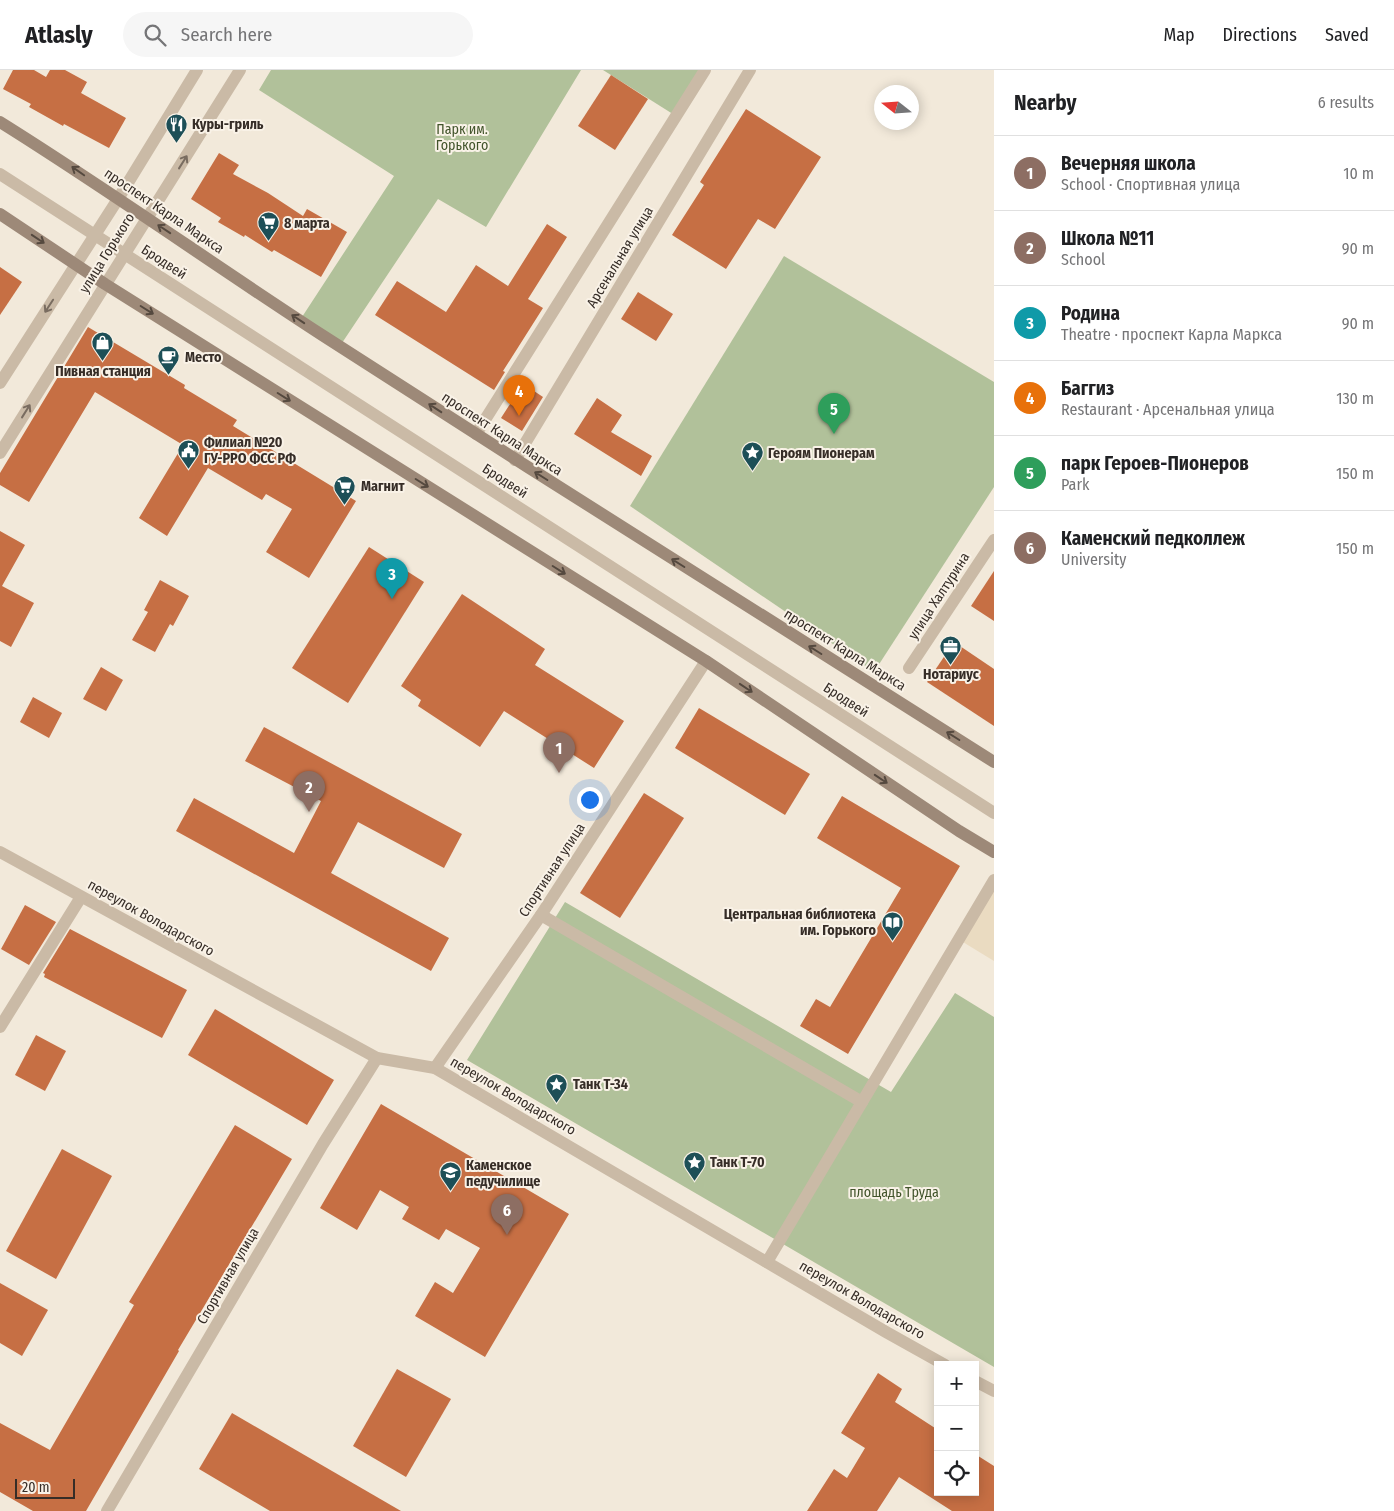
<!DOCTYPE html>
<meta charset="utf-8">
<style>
body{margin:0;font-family:"Fira Sans Condensed",sans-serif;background:#f6f6f6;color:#202124}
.controls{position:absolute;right:15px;bottom:15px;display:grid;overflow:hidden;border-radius:0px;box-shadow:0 2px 12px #0003}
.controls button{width:45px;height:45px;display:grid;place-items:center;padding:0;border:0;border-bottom:1px solid #e0e0e0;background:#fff;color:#202124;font:25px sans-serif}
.compass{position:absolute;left:874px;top:15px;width:45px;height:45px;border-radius:50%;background:#fff;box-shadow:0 2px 12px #0003;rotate:287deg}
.scale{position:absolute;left:15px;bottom:12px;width:60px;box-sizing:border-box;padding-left:5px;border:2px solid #362d27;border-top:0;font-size:14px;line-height:18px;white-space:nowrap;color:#362d27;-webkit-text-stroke:4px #f9f2e7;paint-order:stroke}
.you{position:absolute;left:589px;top:729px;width:18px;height:18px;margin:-12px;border:4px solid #fff;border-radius:50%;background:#1a73e8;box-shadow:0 0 0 8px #1a73e833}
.badge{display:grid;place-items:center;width:32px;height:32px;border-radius:50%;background:#7c3aed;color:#fff;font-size:16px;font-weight:700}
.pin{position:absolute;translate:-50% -41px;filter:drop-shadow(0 1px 2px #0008)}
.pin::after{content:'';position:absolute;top:26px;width:18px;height:15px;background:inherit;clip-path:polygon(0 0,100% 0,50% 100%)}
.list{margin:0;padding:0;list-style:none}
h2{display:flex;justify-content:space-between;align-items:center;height:65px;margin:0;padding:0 20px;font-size:21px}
h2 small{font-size:16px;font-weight:400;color:#757577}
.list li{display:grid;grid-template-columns:32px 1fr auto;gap:15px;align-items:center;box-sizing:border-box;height:75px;padding:0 20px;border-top:1px solid #e0e0e0}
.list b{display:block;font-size:19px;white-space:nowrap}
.list p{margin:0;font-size:16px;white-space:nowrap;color:#757577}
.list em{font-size:16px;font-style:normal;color:#757577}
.icon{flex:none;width:28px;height:28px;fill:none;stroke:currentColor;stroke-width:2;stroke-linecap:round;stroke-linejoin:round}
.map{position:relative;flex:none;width:994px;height:1441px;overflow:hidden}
header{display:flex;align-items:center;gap:30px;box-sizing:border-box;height:70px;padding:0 25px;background:#fff;border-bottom:1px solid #e0e0e0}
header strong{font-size:24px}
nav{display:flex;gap:28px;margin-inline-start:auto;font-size:18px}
.search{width:350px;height:45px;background:#f6f6f6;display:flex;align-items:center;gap:12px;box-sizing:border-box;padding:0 18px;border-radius:28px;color:#757577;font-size:19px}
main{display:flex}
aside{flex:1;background:#fff}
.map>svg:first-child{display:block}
.green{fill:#b1c19a}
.plaza{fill:#eadbc1}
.building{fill:#c66f44}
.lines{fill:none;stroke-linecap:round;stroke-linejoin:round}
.street{stroke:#cabaa6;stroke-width:12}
.secondary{stroke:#9d8978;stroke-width:12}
.oneway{stroke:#796c60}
.oneway2{stroke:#55493f}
.labels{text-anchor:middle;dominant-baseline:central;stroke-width:4;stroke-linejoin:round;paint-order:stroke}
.poi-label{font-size:14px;font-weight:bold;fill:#362d27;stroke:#f9f2e7;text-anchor:start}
.park-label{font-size:14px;fill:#42542b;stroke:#f9f2e7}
.street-label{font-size:14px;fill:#362d27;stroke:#f9f2e7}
</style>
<header>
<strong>Atlasly</strong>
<div class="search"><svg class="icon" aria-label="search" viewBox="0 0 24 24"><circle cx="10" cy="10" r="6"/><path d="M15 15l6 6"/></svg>Search here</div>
<nav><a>Map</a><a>Directions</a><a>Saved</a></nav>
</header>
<main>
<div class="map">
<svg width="994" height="1441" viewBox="0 0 994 1441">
<rect width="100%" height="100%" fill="#f2e9da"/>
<g class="green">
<polygon points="271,0 581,0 486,157 438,129 342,273 302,247 394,106 259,20"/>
<polygon points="603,0 705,0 676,46"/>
<polygon points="784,186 994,312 994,417 874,602 630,436"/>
<polygon points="565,832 891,1022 955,923 994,947 994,1297 467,990"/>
</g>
<polygon class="plaza" points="994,810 994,891 958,869"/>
<g class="building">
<polygon points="13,0 34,0 46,7 50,0 65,0 87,12 81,23 126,48 109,78 64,54 63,56 29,37 31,34 3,19"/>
<polygon points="611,5 648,29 615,80 578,56"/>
<polygon points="746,39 821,87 775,159 758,149 726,199 672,165 704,115 700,112"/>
<polygon points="219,83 239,95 233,104 268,123 303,146 307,139 347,162 321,207 274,180 272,182 245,165 244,167 218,152 221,148 191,129"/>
<polygon points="547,154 567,167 528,229 543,238 503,301 505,302 494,320 375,245 397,211 446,242 476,195 508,216"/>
<polygon points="0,197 22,212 0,245"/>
<polygon points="638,222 673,244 656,271 621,249"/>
<polygon points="88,257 185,315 184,318 237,350 233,356 356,431 309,508 266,482 292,439 266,424 262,430 208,398 167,466 139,448 183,375 95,322 29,432 0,415 0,403"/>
<polygon points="519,311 543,327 522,361 501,348 512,331 508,328"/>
<polygon points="597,328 622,345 611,362 652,386 641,406 574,364"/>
<polygon points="0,461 25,475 2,516 34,533 11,577 0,571"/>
<polygon points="369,477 424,512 348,633 292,598"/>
<polygon points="994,501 994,551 971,536"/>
<polygon points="160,510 189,526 173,556 170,554 155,582 132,570 148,542 144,540"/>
<polygon points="462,524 545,579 535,595 624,651 594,698 504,641 480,677 418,636 421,630 401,616"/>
<polygon points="954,572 994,599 994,656 927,612"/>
<polygon points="101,597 123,610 106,641 83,629"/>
<polygon points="33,627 62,643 49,668 20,652"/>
<polygon points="699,638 810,704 785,745 675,678"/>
<polygon points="264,657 462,764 444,798 358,752 331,803 449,868 431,901 176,761 194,728 294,783 321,731 245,691"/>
<polygon points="644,723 684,748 620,848 580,823"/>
<polygon points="842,726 960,796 848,984 800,956 816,929 830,937 901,818 817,768"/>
<polygon points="25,835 56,852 29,895 1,879"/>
<polygon points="70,859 187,920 162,968 44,907 45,904 43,903"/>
<polygon points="215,939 334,1010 307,1055 188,985"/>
<polygon points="36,965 66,981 45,1021 15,1005"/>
<polygon points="381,1034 569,1144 485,1287 415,1246 435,1212 453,1223 480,1178 446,1159 439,1170 402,1149 409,1137 380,1120 357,1160 320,1138"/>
<polygon points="235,1055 292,1089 178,1280 179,1281 86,1441 33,1441 0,1422 0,1353 50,1380 134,1235 129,1232"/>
<polygon points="62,1079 112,1106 56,1209 6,1181"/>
<polygon points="0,1213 48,1240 22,1286 0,1273"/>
<polygon points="397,1299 451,1329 406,1407 353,1376"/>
<polygon points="878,1303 902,1319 895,1332 938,1360 938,1422 975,1422 975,1384 994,1396 994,1441 952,1441 899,1407 877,1441 807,1441 834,1399 847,1408 865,1378 841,1363"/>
<polygon points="232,1343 401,1441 270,1441 199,1399"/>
</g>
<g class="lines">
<g class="street">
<polyline points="0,104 994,743"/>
<polyline points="0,313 118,129 197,0"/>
<polyline points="476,364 705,0"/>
<polyline points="0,383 240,0"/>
<polyline points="515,390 750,0"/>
<polyline points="909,598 994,470"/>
<polyline points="0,782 377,988 435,998 886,1262 945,1295"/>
<polyline points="541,845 862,1032"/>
<polyline points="0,957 81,827"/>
<polyline points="435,998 541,845 706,591"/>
<polyline points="767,1192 994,810"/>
<polyline points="975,1311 994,1321"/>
<polyline points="107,1441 323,1074 377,988"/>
</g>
<g class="secondary">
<path d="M0,52C109,120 214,195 322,265C545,409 770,551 994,692"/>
<polyline points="0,144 105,214 706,591 959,761 994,782"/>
</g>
</g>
<defs><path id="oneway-shaft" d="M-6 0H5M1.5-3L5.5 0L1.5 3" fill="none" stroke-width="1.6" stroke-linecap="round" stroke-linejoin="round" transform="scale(1.25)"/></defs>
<g class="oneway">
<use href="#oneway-shaft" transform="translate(183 92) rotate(-58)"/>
<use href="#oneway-shaft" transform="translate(49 236) rotate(123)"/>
<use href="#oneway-shaft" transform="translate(26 341) rotate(-58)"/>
</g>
<g class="oneway2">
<use href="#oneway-shaft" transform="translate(78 101) rotate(-145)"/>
<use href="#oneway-shaft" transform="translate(164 159) rotate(-146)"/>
<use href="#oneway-shaft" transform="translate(38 169) rotate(34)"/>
<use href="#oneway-shaft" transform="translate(147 240) rotate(32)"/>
<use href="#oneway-shaft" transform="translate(298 249) rotate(-146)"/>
<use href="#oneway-shaft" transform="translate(284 327) rotate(32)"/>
<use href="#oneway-shaft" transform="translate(435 338) rotate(-147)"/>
<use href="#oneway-shaft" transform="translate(541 406) rotate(-148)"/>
<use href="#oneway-shaft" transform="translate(422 413) rotate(32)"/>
<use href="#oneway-shaft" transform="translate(678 493) rotate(-148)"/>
<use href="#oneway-shaft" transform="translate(559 500) rotate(32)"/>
<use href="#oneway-shaft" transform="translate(815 580) rotate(-148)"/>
<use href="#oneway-shaft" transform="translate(746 618) rotate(34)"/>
<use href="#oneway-shaft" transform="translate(953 666) rotate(-148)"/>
<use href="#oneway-shaft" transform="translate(881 709) rotate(34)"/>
</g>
<defs>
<symbol id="restaurant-pin" viewBox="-11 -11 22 30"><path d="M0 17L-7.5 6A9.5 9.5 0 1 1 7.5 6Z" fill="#1d4f57" stroke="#f9f2e7"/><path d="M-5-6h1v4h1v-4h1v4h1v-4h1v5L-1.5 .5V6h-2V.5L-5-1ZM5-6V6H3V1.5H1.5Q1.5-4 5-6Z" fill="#fff"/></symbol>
<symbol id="supermarket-pin" viewBox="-11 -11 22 30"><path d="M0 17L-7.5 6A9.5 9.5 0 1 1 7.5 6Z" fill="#1d4f57" stroke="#f9f2e7"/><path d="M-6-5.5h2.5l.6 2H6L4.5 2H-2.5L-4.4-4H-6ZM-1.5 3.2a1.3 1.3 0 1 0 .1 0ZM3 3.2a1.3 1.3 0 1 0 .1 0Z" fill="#fff"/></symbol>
<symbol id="shop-pin" viewBox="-11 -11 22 30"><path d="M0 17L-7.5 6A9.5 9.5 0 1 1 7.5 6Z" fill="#1d4f57" stroke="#f9f2e7"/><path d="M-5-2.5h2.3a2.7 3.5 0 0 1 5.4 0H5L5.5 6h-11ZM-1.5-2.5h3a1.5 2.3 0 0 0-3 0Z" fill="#fff"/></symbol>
<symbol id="cafe-pin" viewBox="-11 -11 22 30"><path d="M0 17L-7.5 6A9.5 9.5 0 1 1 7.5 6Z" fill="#1d4f57" stroke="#f9f2e7"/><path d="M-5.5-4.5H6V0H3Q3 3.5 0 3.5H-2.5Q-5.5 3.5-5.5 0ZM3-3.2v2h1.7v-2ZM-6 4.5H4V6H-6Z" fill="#fff"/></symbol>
<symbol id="civic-pin" viewBox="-11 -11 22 30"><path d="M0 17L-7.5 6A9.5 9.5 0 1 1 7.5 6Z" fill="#1d4f57" stroke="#f9f2e7"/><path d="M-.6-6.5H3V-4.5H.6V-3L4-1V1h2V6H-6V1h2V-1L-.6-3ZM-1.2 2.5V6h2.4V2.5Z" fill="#fff"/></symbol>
<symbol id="sight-pin" viewBox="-11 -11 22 30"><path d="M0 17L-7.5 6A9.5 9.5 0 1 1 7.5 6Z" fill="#1d4f57" stroke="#f9f2e7"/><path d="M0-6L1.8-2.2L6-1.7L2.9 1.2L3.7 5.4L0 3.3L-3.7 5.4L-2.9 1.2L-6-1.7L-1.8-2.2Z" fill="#fff"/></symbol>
<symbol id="office-pin" viewBox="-11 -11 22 30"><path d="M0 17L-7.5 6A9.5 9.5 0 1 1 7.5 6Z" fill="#1d4f57" stroke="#f9f2e7"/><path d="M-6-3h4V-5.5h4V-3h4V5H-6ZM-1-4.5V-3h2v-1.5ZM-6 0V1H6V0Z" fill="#fff"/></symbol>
<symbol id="library-pin" viewBox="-11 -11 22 30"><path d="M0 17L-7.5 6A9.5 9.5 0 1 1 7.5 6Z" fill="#1d4f57" stroke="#f9f2e7"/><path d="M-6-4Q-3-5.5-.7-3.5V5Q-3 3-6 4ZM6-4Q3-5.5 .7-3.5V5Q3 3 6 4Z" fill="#fff"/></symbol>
<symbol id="university-pin" viewBox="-11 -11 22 30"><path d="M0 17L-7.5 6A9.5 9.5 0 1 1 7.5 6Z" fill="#1d4f57" stroke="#f9f2e7"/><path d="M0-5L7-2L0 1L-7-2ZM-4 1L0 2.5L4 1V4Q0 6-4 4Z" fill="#fff"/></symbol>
</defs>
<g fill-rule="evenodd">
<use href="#restaurant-pin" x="164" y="42" width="25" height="34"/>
<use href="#supermarket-pin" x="256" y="140" width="25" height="34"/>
<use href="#shop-pin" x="90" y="260" width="25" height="34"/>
<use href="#cafe-pin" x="156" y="274" width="25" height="34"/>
<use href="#civic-pin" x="176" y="368" width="25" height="34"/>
<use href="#sight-pin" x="740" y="370" width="25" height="34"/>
<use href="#supermarket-pin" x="332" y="404" width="25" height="34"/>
<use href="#office-pin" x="938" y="564" width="25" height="34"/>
<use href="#library-pin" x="880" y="840" width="25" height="34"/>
<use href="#sight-pin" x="544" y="1002" width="25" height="34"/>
<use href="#sight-pin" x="682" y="1080" width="25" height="34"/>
<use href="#university-pin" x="438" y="1090" width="25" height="34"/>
</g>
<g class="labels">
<g class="poi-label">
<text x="192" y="54">Куры-гриль</text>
<text x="284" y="153">8 марта</text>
<text x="185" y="287">Место</text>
<text x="103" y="301" text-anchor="middle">Пивная станция</text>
<text x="204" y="372">Филиал №20<tspan x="204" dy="16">ГУ-РРО ФСС РФ</tspan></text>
<text x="768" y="383">Героям Пионерам</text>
<text x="361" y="416">Магнит</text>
<text x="951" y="604" text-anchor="middle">Нотариус</text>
<text x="876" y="844" text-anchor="end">Центральная библиотека<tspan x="876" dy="16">им. Горького</tspan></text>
<text x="573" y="1014">Танк Т-34</text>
<text x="710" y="1092">Танк Т-70</text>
<text x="466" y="1095">Каменское<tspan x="466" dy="16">педучилище</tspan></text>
</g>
<g class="park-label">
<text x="462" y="59">Парк им.<tspan x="462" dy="16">Горького</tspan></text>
<text x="894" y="1122">площадь Труда</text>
</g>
<g class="street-label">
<text transform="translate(164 141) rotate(34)">проспект Карла Маркса</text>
<text transform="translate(107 183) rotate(-58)">улица Горького</text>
<text transform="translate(620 187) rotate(-59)">Арсенальная улица</text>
<text transform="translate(164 192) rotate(33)">Бродвей</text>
<text transform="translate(502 364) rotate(33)">проспект Карла Маркса</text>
<text transform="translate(505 411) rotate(33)">Бродвей</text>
<text transform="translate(939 526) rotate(-57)">улица Халтурина</text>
<text transform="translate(845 580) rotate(32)">проспект Карла Маркса</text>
<text transform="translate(846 630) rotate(33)">Бродвей</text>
<text transform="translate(552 800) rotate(-57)">Спортивная улица</text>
<text transform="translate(151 848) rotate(29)">переулок Володарского</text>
<text transform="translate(513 1026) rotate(30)">переулок Володарского</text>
<text transform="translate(228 1206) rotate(-60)">Спортивная улица</text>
<text transform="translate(862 1230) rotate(30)">переулок Володарского</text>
</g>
</g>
</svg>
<div class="controls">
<button>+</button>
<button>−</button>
<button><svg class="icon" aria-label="locate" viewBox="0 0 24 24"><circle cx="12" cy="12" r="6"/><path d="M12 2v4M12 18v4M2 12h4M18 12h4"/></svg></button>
</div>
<svg class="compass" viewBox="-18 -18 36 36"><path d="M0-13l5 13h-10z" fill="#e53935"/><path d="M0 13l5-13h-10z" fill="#757577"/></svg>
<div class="scale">20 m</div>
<div class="you"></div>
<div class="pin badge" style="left:559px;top:703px;background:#8d6e63">1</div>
<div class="pin badge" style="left:309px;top:742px;background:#8d6e63">2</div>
<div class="pin badge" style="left:392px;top:529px;background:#0f9aa8">3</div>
<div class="pin badge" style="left:519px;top:346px;background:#e8710a">4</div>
<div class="pin badge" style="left:834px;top:364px;background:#2e9e5b">5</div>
<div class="pin badge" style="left:507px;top:1165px;background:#8d6e63">6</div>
</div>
<aside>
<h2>Nearby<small>6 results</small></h2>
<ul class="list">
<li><span class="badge" style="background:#8d6e63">1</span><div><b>Вечерняя школа</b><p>School · Спортивная улица</p></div><em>10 m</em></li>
<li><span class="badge" style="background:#8d6e63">2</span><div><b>Школа №11</b><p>School</p></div><em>90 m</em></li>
<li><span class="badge" style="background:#0f9aa8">3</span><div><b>Родина</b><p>Theatre · проспект Карла Маркса</p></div><em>90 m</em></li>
<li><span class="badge" style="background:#e8710a">4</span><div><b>Баггиз</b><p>Restaurant · Арсенальная улица</p></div><em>130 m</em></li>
<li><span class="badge" style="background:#2e9e5b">5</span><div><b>парк Героев-Пионеров</b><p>Park</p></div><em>150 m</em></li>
<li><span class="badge" style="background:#8d6e63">6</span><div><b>Каменский педколлеж</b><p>University</p></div><em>150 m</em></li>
</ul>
</aside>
</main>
